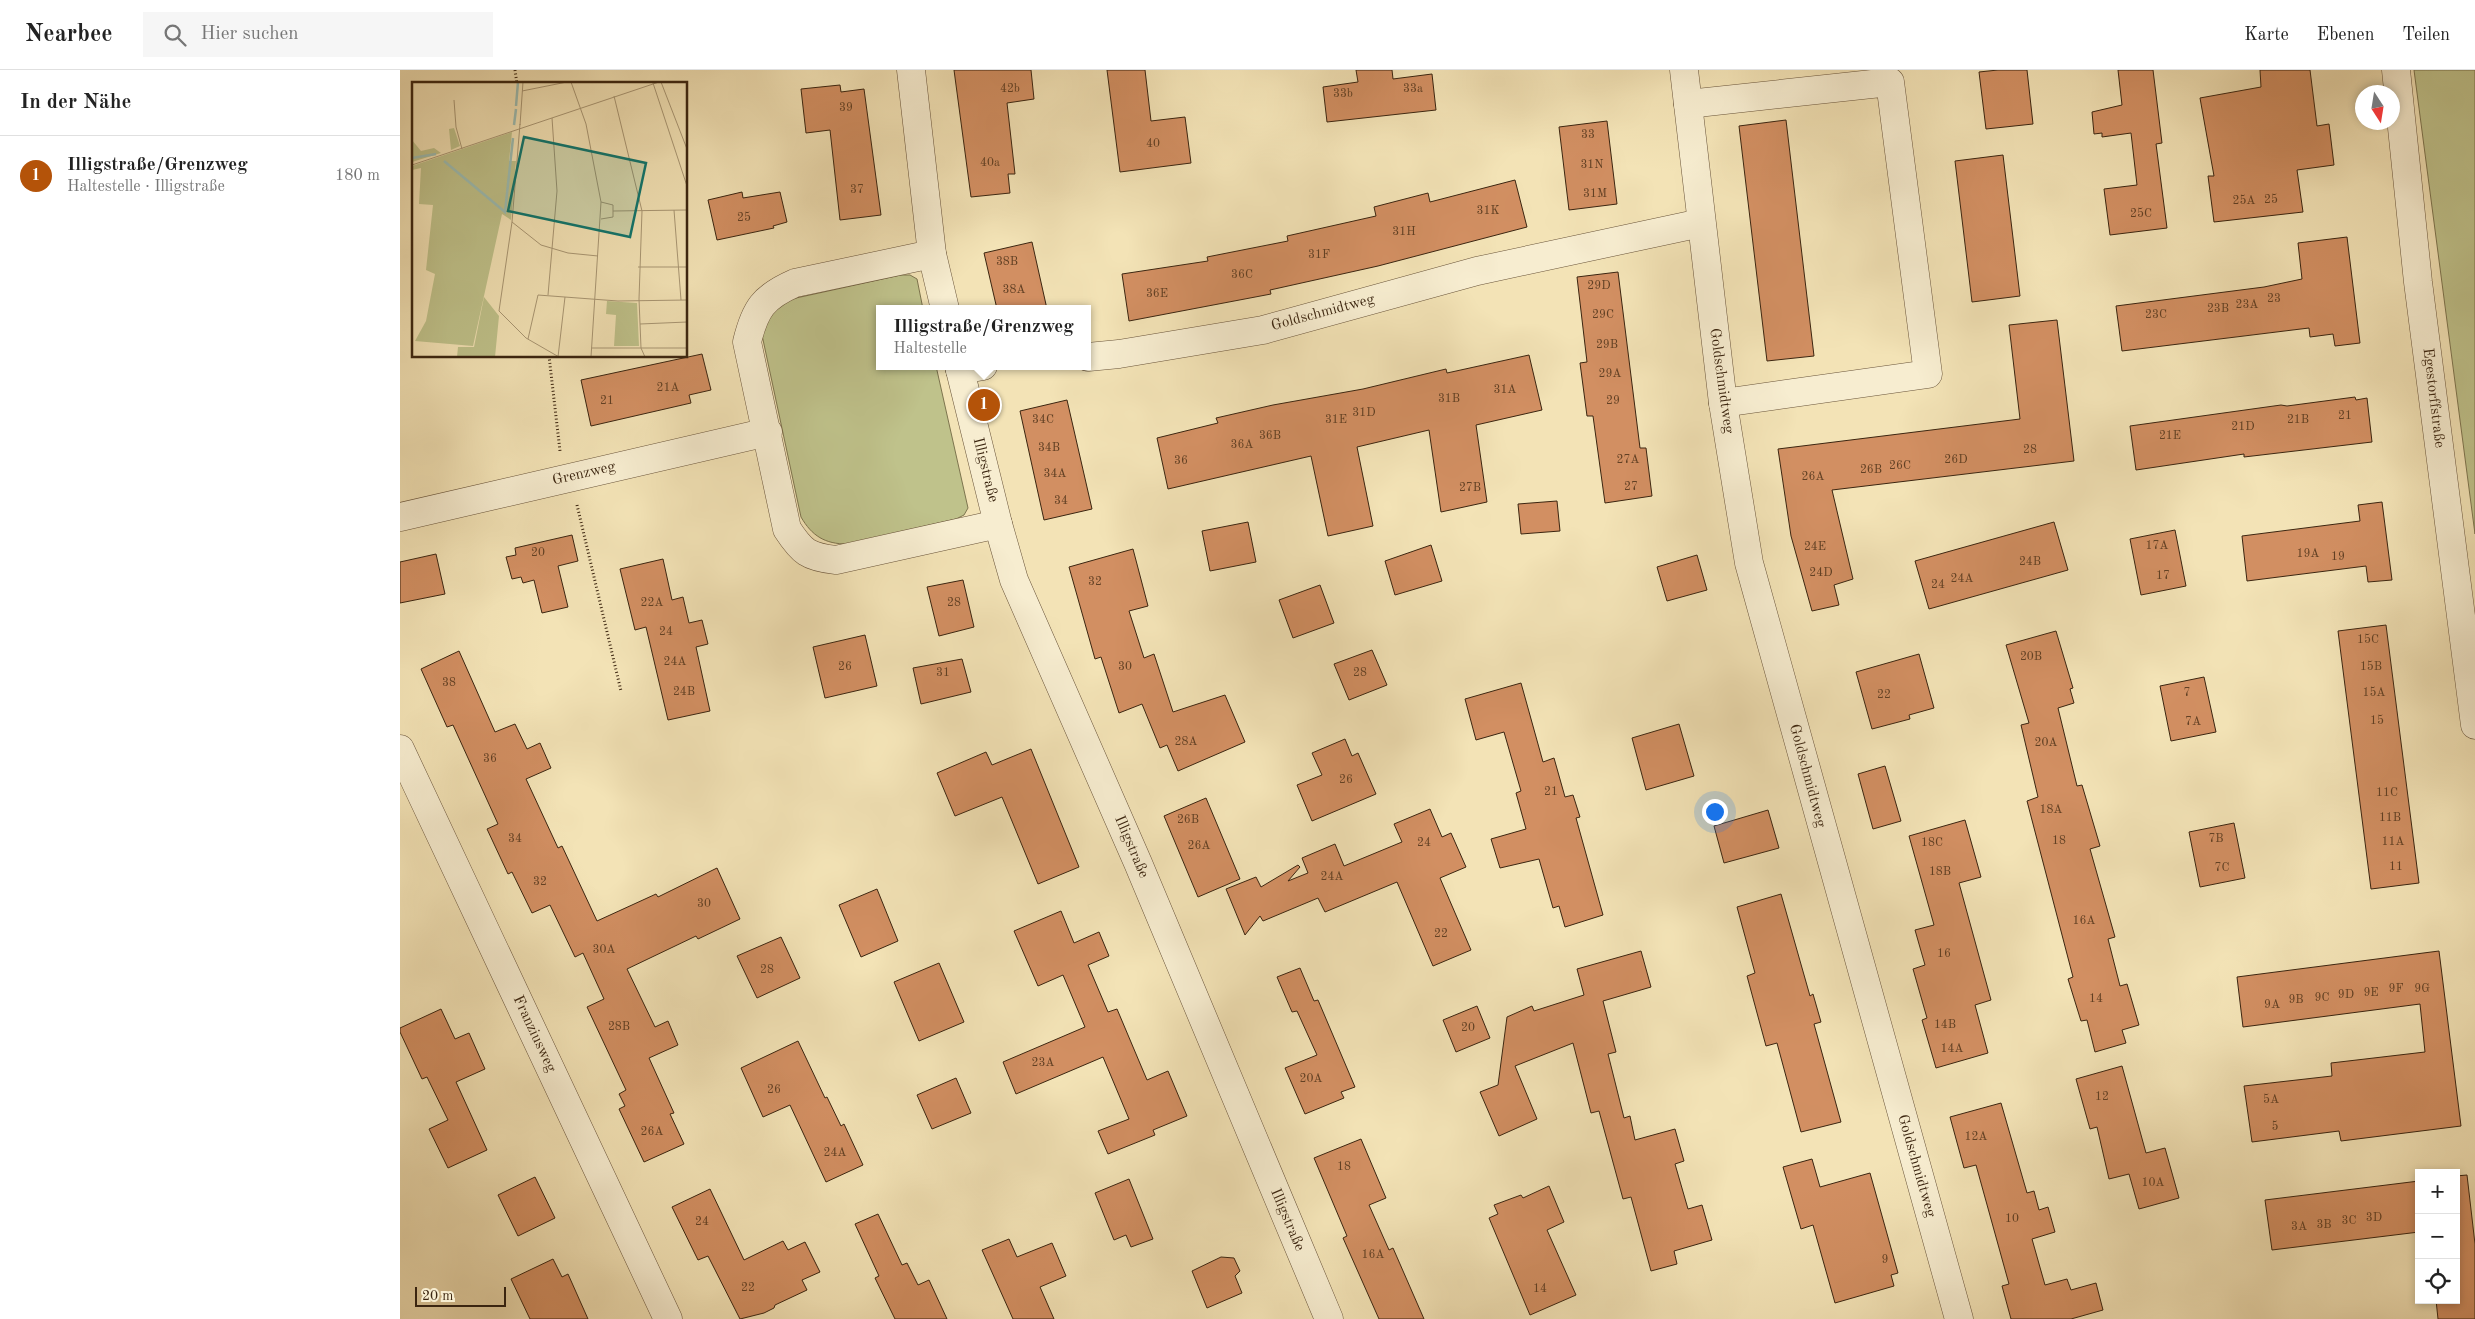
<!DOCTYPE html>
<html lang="de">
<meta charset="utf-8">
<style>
body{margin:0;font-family:"Old Standard TT",serif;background:#f6f6f6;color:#222}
.controls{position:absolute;right:15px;bottom:15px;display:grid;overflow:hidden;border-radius:0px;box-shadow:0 2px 8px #0003}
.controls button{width:45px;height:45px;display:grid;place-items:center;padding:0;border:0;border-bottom:1px solid #e0e0e0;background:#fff;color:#222;font:25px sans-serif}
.compass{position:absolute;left:1955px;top:15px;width:45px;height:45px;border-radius:50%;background:#fff;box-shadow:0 2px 8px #0003;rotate:168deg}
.scale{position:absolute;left:15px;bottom:12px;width:91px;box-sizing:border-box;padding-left:5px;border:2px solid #3b2510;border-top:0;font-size:14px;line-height:18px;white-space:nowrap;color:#3b2510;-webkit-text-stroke:4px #f7edd0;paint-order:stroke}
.you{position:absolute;left:1314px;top:741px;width:18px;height:18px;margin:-12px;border:4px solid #fff;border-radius:50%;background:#1a73e8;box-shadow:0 0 0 8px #1a73e833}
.badge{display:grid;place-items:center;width:32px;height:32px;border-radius:50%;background:#b45309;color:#fff;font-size:16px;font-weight:700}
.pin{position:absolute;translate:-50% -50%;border:2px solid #fff;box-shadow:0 1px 5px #0006}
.popup{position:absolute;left:476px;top:235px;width:215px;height:65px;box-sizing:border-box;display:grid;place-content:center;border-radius:0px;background:#fff;filter:drop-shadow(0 1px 4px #0005);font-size:16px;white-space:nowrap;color:#767676}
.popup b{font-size:19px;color:#222}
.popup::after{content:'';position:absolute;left:50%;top:100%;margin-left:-10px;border:10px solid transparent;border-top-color:#fff}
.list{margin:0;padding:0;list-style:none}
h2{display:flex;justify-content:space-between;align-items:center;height:65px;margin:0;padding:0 20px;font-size:21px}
h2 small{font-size:16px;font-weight:400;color:#767676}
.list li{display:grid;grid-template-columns:32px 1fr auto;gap:15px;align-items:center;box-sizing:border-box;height:80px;padding:0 20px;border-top:1px solid #e0e0e0}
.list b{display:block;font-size:19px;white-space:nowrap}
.list p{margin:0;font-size:16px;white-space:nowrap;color:#767676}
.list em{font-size:16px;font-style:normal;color:#767676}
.icon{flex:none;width:28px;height:28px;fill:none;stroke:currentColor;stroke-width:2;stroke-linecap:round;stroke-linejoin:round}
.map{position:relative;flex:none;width:2075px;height:1249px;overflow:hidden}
header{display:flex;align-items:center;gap:30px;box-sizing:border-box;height:70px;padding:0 25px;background:#fff;border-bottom:1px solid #e0e0e0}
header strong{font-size:24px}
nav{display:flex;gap:28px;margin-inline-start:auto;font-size:18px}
.search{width:350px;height:45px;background:#f6f6f6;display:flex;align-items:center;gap:12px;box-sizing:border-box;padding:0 18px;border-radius:0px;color:#767676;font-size:19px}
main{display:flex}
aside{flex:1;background:#fff}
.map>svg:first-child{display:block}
.green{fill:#bfc28b;stroke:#7d744e}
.building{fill:#d28f62;stroke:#3b2510}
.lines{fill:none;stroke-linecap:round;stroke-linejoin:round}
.minor-casing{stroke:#69543a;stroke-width:29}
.path{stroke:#3b2510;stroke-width:3;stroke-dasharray:1 2.5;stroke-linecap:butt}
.minor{stroke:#f7edd0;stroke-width:28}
.labels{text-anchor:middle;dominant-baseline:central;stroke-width:4.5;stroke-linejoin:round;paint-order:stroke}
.number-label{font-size:12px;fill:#614024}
.street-label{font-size:15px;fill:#3b2510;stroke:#f7edd0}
.inset-river{fill:none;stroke:#9cbdb3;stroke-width:2.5}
.inset-road{fill:none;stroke:#a99774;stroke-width:1}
.view{fill:#0f766e;fill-opacity:0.15;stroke:#0f766e;stroke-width:2.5}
.inset-edge{fill:none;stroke:#3b2510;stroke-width:2.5}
</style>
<header>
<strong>Nearbee</strong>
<div class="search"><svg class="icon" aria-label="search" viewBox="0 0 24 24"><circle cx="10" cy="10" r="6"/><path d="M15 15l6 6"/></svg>Hier suchen</div>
<nav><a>Karte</a><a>Ebenen</a><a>Teilen</a></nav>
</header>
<main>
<aside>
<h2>In der Nähe<small></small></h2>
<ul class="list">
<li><span class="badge">1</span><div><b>Illigstraße/Grenzweg</b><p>Haltestelle · Illigstraße</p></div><em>180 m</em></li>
</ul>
</aside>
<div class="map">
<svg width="2075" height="1249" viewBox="0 0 2075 1249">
<rect width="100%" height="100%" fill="#f3e3b6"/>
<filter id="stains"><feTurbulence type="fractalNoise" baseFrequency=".004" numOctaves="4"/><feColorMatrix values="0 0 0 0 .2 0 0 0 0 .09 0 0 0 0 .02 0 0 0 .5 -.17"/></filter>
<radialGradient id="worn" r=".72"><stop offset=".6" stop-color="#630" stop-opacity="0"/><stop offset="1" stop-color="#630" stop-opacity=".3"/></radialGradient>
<g class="green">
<polygon points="2014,0 2075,0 2075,464"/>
<path d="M501,205H510L517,209L523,239H480V296H536L568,438L564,445L556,449L447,474C425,474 412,466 401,447L362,265L368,241L387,230Z"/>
</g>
<g class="building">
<polygon points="554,0 631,0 634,29 607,33 615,104 608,104 610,123 571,127"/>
<polygon points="707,0 745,0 751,51 785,47 791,93 720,102"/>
<polygon points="956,0 992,0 993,9 1032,4 1036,40 927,52 923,17 958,12"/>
<polygon points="1598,0 1627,0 1633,54 1586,59 1579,2"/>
<polygon points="1718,0 1753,0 1762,73 1756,74 1767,158 1710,165 1704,119 1737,115 1731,63 1702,67 1702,63 1694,64 1692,42 1722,35"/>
<polygon points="1860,0 1910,0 1917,56 1929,54 1934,95 1897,100 1903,142 1814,152 1808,106 1814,106 1800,28 1861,17"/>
<polygon points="440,15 441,22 464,19 481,145 440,150 430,60 406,63 401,19"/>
<polygon points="1386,50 1414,286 1367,291 1339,56"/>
<polygon points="1207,51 1217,134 1169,140 1159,57"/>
<polygon points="1603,85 1620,226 1572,232 1555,91"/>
<polygon points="1115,110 1127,157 978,196 870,220 871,224 729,251 722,204 808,191 807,187 888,171 887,166 976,146 974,137 1028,123 1030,132"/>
<polygon points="342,122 343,128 380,122 387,152 373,156 374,158 317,170 308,130"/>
<polygon points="1947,167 1960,273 1935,276 1933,264 1910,267 1909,258 1722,281 1716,236 1864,217 1902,209 1898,173"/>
<polygon points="632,172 647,239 597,239 584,183"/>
<polygon points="1218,202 1240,378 1246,378 1252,426 1205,433 1193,346 1187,346 1180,293 1187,292 1177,207"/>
<polygon points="1657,250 1674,391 1432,420 1453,509 1434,515 1439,535 1412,541 1391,466 1378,379 1620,349 1609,255"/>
<polygon points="302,284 311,320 289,325 291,333 191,356 181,310"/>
<polygon points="1129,285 1142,340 1076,355 1087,432 1041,442 1029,360 957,377 973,456 928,466 911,386 768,419 757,368 818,353 816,348 873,335 963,319 1046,299 1047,303"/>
<polygon points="1955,327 1956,330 1967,328 1972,372 1844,387 1844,384 1736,400 1730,356 1881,335 1887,336"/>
<polygon points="667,330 692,439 644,450 620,341"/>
<polygon points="1157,431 1160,461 1121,464 1118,434"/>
<polygon points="1982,432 1992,510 1968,512 1966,496 1847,511 1842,466 1960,451 1958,435"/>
<polygon points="848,452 856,492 810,501 802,461"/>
<polygon points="1654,452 1668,500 1529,539 1515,491"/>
<polygon points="1775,460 1786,516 1741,525 1730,469"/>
<polygon points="172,465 178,491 158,496 168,537 142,543 134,510 123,513 121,507 112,509 106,487 116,485 115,478"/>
<polygon points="1031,475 1042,511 995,525 985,491"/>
<polygon points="733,479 748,536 729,541 744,588 754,584 773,642 825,625 845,672 778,701 767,675 760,678 742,634 719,643 701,587 695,589 669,497"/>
<polygon points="36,484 45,524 0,533 0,492"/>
<polygon points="1297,485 1307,520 1267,531 1257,497"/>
<polygon points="263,489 272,530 283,527 289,553 302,550 308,574 296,577 310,641 268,650 246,557 235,560 220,499"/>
<polygon points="563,510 574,557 539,566 527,517"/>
<polygon points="920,515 934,553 893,568 879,530"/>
<polygon points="1986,555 2019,813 1971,819 1938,561"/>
<polygon points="1656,561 1673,618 1670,619 1674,633 1658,638 1677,716 1682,715 1700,776 1690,779 1715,867 1708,869 1720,916 1727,914 1739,955 1722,960 1726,973 1695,982 1687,950 1681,951 1668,909 1673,907 1627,731 1638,727 1621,655 1629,653 1606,575"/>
<polygon points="465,565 477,616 425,628 413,577"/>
<polygon points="972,580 987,615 949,630 934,594"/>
<polygon points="59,581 95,662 115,654 127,679 140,673 151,698 126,709 158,778 162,776 197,851 256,824 258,827 317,798 340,849 298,869 296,866 227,899 255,957 268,951 278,975 249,988 274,1043 270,1044 284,1074 244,1092 219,1039 225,1036 219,1024 226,1020 187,937 204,929 183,883 175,887 150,835 132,843 112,802 108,804 87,759 98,754 53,655 47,657 21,599"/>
<polygon points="1519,584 1534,638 1509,645 1510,649 1472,659 1456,602"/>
<polygon points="562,589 571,622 521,634 513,598"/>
<polygon points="1804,607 1816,662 1771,671 1760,616"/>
<polygon points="1121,613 1143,692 1154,688 1165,727 1173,725 1180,747 1176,748 1203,845 1165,857 1159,836 1153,838 1139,789 1100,798 1091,769 1126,759 1116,723 1121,721 1104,662 1076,670 1065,629"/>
<polygon points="1279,654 1294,706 1246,720 1232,668"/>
<polygon points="945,669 952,686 958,683 976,724 912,751 897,715 922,705 912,683"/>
<polygon points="631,679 679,797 638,814 602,727 555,746 537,703 586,682 592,695"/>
<polygon points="1485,696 1501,751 1473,759 1458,704"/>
<polygon points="806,728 840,809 798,827 764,746"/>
<polygon points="1030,739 1042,767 1051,763 1066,797 1040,808 1071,880 1033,896 997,812 925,842 918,828 863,851 860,846 845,865 826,819 856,807 861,817 898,795 900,797 888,811 908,803 902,788 935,774 944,796 1002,772 994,754"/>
<polygon points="1368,740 1379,778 1324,793 1314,756"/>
<polygon points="1565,750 1581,807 1559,813 1591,930 1575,935 1588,983 1536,998 1522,950 1527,948 1513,899 1525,895 1515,860 1534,855 1509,766"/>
<polygon points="1834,753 1845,808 1800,817 1789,762"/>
<polygon points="477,819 498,871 461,887 439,835"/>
<polygon points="1381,824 1410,926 1413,924 1421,952 1414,954 1441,1052 1401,1062 1377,973 1366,976 1347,906 1355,903 1337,837"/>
<polygon points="661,841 674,873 699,862 709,886 688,895 708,942 717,939 747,1010 768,1001 787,1046 753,1060 755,1065 708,1084 698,1061 729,1049 703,987 616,1024 603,992 685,957 663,905 638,916 614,861"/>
<polygon points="381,867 400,908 357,928 337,886"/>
<polygon points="1241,881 1251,917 1203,931 1216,982 1208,984 1224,1048 1230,1046 1235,1070 1275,1059 1284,1091 1275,1094 1288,1139 1302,1135 1312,1170 1274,1181 1277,1194 1251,1201 1231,1127 1223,1129 1199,1041 1191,1043 1173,973 1115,996 1137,1049 1099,1066 1080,1022 1098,1015 1107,947 1132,936 1134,941 1184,925 1177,899"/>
<polygon points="2039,881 2061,1056 1941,1071 1939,1061 1852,1072 1844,1016 1932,1006 1931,993 2025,982 2020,934 1843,957 1837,907"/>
<polygon points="539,893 564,952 519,971 494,912"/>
<polygon points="900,898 914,931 918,930 955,1017 941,1022 944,1028 905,1044 885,998 917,985 897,941 892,942 877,907"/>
<polygon points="1077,936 1090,968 1056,982 1043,950"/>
<polygon points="41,939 55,969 69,963 85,999 56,1012 87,1080 48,1098 29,1059 48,1050 27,1007 22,1009 0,962 0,958"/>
<polygon points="398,971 425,1028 427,1027 441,1056 444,1054 463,1095 426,1112 390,1035 363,1047 341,998"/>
<polygon points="1722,996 1746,1083 1765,1078 1779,1128 1739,1139 1729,1104 1709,1109 1697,1057 1690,1059 1676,1009"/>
<polygon points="556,1008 571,1043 532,1059 517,1025"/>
<polygon points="1601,1033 1627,1123 1634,1121 1639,1140 1648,1137 1655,1162 1632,1169 1645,1215 1667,1209 1671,1220 1696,1213 1703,1240 1671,1249 1611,1249 1602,1216 1609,1214 1576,1095 1564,1098 1550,1047"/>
<polygon points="961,1069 986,1128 969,1135 989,1180 993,1178 1024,1249 979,1249 943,1168 947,1166 914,1088"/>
<polygon points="1412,1089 1420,1117 1470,1103 1498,1203 1491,1205 1494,1216 1435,1233 1413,1155 1401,1159 1383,1097"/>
<polygon points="2067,1105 2075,1174 2075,1249 2038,1249 2036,1230 2056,1230 2056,1106"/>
<polygon points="135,1107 155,1148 118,1166 98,1125"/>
<polygon points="729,1109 753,1169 731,1177 726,1165 714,1170 695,1123"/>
<polygon points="2019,1111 2019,1162 1872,1180 1865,1130"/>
<polygon points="1149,1116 1164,1152 1147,1160 1176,1225 1130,1245 1089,1148 1098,1144 1094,1135 1121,1125 1123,1128"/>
<polygon points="310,1119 344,1190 383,1171 388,1180 405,1172 420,1202 402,1210 407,1220 375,1235 374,1238 364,1243 340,1249 308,1186 298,1190 272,1137"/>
<polygon points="478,1144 502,1195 507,1193 518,1215 529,1210 547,1249 495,1249 475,1208 479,1206 455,1154"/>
<polygon points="609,1169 617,1187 652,1173 666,1206 640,1217 654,1249 613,1249 582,1180"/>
<polygon points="821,1187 834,1188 840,1201 835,1206 842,1223 807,1238 792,1201"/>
<polygon points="153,1189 162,1207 168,1204 188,1249 130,1249 111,1209"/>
</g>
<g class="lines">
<defs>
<g id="minor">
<polyline points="511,0 532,184 545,239"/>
<polyline points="1284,0 1323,333 1349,493 1559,1249"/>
<polyline points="1996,0 2018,212 2075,655"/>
<polyline points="1288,34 1490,12 1528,304 1323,333"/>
<path d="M532,184L395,213C363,227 355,239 347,272L387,459C402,482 408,487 436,490L598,454"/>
<polyline points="688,287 719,284 863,260 1077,201 1301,153"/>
<polyline points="559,296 598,454 614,510 738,793 929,1249"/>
<polyline points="560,300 583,296"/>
<polyline points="0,447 368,362"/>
<polyline points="0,679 268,1249"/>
</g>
</defs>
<use href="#minor" class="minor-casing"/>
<g class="path">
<polyline points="115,0 117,14"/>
<polyline points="149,286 160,381"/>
<polyline points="177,435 221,621"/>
</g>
<use href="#minor" class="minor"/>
</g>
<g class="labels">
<g class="number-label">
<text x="610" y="19">42b</text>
<text x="1013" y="19">33a</text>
<text x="943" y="24">33b</text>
<text x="446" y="38">39</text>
<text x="1188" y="65">33</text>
<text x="753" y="74">40</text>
<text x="590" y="93">40a</text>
<text x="1192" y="95">31N</text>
<text x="457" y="120">37</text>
<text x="1195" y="124">31M</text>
<text x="1871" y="130">25</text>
<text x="1844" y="131">25A</text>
<text x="1088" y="141">31K</text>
<text x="1741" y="144">25C</text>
<text x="344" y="148">25</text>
<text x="1004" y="162">31H</text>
<text x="919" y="185">31F</text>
<text x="607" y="192">38B</text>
<text x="842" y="205">36C</text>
<text x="1199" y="216">29D</text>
<text x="614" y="220">38A</text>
<text x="757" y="224">36E</text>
<text x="1874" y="229">23</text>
<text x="1847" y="235">23A</text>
<text x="1818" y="239">23B</text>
<text x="1203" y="245">29C</text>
<text x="1756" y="245">23C</text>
<text x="1207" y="275">29B</text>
<text x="1210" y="304">29A</text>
<text x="268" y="318">21A</text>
<text x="1105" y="320">31A</text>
<text x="1049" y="329">31B</text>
<text x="207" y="331">21</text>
<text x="1213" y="331">29</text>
<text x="964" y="343">31D</text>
<text x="1945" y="346">21</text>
<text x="643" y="350">34C</text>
<text x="936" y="350">31E</text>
<text x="1898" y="350">21B</text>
<text x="1843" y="357">21D</text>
<text x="870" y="366">36B</text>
<text x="1770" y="366">21E</text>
<text x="842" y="375">36A</text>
<text x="649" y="378">34B</text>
<text x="1630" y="380">28</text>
<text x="1228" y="390">27A</text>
<text x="1556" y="390">26D</text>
<text x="781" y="391">36</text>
<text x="1500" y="396">26C</text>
<text x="1471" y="400">26B</text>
<text x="655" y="404">34A</text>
<text x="1413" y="407">26A</text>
<text x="1231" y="417">27</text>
<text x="1070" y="418">27B</text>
<text x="661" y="431">34</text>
<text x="1757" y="476">17A</text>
<text x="1415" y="477">24E</text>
<text x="138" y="483">20</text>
<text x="1908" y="484">19A</text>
<text x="1938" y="487">19</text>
<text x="1630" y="492">24B</text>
<text x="1421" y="503">24D</text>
<text x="1763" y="506">17</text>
<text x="1562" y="509">24A</text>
<text x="695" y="512">32</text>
<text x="1538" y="515">24</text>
<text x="252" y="533">22A</text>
<text x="554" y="533">28</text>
<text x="266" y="562">24</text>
<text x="1968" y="570">15C</text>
<text x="1631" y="587">20B</text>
<text x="275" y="592">24A</text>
<text x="445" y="597">26</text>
<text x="725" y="597">30</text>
<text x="1971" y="597">15B</text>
<text x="543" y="603">31</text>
<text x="960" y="603">28</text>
<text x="49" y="613">38</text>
<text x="284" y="622">24B</text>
<text x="1787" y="623">7</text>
<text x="1974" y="623">15A</text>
<text x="1484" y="625">22</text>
<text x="1977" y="651">15</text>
<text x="1793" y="652">7A</text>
<text x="786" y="672">28A</text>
<text x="1646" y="673">20A</text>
<text x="90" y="689">36</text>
<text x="946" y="710">26</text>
<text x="1151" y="722">21</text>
<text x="1987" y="723">11C</text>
<text x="1651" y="740">18A</text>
<text x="1990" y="748">11B</text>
<text x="788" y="750">26B</text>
<text x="115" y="769">34</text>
<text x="1816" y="769">7B</text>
<text x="1659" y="771">18</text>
<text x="1993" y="772">11A</text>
<text x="1024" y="773">24</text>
<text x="1532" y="773">18C</text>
<text x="799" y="776">26A</text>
<text x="1996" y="797">11</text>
<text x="1822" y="798">7C</text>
<text x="1540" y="802">18B</text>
<text x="932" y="807">24A</text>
<text x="140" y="812">32</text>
<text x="304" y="834">30</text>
<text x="1684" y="851">16A</text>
<text x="1041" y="864">22</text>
<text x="204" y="880">30A</text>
<text x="1544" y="884">16</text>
<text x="367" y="900">28</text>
<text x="1996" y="919">9F</text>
<text x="2022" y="919">9G</text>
<text x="1971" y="923">9E</text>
<text x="1946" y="925">9D</text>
<text x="1922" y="928">9C</text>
<text x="1696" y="929">14</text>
<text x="1896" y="930">9B</text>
<text x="1872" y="935">9A</text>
<text x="1545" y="955">14B</text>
<text x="219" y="957">28B</text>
<text x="1068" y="958">20</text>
<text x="1552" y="979">14A</text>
<text x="643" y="993">23A</text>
<text x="911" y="1009">20A</text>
<text x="374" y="1020">26</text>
<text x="1702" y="1027">12</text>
<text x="1871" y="1030">5A</text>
<text x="1875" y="1057">5</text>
<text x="252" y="1062">26A</text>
<text x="1576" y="1067">12A</text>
<text x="435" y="1083">24A</text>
<text x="944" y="1097">18</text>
<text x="1753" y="1113">10A</text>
<text x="1974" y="1148">3D</text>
<text x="1612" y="1149">10</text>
<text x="1949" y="1151">3C</text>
<text x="302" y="1152">24</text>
<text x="1924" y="1155">3B</text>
<text x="1899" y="1157">3A</text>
<text x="973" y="1185">16A</text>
<text x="1485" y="1190">9</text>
<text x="348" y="1218">22</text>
<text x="1140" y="1219">14</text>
</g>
<g class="street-label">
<text transform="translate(923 243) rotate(-15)">Goldschmidtweg</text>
<text transform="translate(1321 311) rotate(82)">Goldschmidtweg</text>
<text transform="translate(2033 328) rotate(83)">Egestorffstraße</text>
<text transform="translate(585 400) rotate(76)">Illigstraße</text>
<text transform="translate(184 404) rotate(-13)">Grenzweg</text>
<text transform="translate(1407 706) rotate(75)">Goldschmidtweg</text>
<text transform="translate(731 777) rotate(67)">Illigstraße</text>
<text transform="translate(134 964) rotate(65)">Franziusweg</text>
<text transform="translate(1516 1096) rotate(74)">Goldschmidtweg</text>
<text transform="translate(887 1150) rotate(67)">Illigstraße</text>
</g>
</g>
<g transform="translate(12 12)">
<rect width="275" height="275" fill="#f3e3b6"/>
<path d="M42,46L48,64L39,68L37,47ZM100,50L97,79H104L99,138L90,132L61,264L3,259L14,239L23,192L14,188L21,123L7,122L9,86L0,88V84ZM0,58L9,69L22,66L29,71L0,80ZM72,215L87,234L83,275H45L46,265H62ZM195,219L225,221L227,264H202L204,233L194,232Z" fill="#bfc28b"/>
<path class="inset-river" d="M104,24L106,0M102,43L104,27M0,76L24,72M32,79L93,130L101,56"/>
<path class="inset-road" d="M159,0L174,42L189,120L179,275M249,0L275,67M241,1L275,104M110,9L155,0M202,14L230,129L227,217L229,266L233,275M42,18L44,45L50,67M108,42L100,140L87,229L114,256L147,275M108,43L111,0M0,83L247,0M189,120L201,123V135L189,137M262,128L269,218M201,129L275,128M100,140L129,163L156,171L186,174M226,185H275M136,213L145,109L140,36M228,242L275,240M116,257L126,213L206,219L275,218M179,266H275M146,275L153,215"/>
<path class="view" d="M112,55L234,81L218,155L96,129Z"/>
<rect width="275" height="275" class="inset-edge"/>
</g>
<rect width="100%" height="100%" filter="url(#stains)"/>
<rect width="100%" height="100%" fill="url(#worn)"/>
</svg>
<div class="controls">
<button>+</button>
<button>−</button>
<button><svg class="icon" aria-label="locate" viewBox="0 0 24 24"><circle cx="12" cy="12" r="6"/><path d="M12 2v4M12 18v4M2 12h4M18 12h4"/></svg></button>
</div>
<svg class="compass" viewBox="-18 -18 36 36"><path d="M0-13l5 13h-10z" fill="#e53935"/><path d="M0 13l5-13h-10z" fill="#767676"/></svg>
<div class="scale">20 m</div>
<div class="you"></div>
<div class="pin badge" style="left:584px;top:335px">1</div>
<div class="popup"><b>Illigstraße/Grenzweg</b>Haltestelle</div>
</div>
</main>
